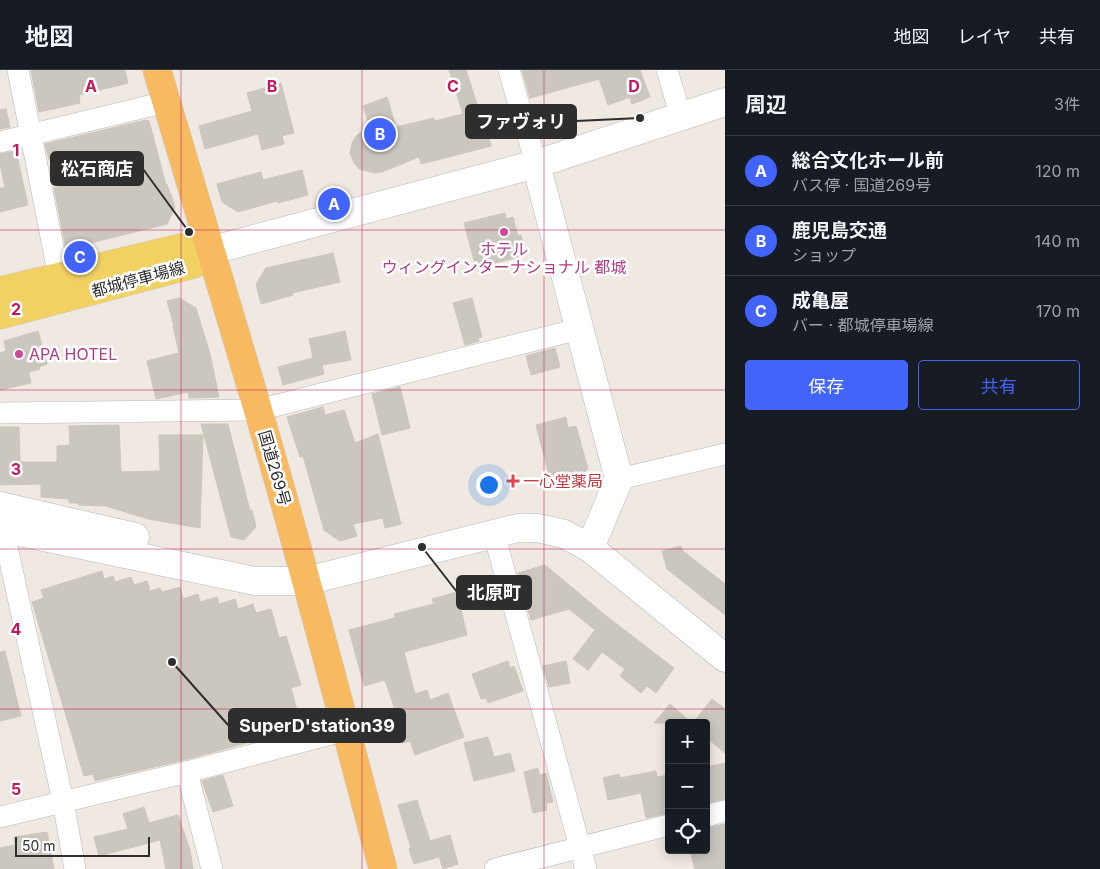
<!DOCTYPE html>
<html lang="ja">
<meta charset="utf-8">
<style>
body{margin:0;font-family:Inter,"Noto Sans JP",sans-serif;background:#20242c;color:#f1f3f6}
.controls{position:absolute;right:15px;bottom:15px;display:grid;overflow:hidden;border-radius:5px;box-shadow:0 2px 12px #0003}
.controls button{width:45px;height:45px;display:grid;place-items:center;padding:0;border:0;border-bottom:1px solid #363941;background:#171b24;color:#f1f3f6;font:25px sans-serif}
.scale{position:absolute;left:15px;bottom:12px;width:135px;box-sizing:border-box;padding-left:5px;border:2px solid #2e2e2e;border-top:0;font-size:14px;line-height:18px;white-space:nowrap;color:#2e2e2e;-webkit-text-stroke:4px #fff;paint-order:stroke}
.you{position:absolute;left:488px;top:414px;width:18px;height:18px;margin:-12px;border:4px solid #fff;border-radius:50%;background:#1a73e8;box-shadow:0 0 0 8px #1a73e833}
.badge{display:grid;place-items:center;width:32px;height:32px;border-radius:50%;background:#4264fb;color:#fff;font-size:16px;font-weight:700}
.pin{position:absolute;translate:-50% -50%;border:2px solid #fff;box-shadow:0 1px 5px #0006}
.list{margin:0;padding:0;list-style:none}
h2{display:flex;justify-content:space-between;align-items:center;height:65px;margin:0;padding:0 20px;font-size:21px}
h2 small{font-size:16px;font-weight:400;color:#9ea1a6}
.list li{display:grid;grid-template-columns:32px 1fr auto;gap:15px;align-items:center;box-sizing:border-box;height:70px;padding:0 20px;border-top:1px solid #363941}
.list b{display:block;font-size:19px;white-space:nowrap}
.list p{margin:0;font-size:16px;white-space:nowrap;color:#9ea1a6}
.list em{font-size:16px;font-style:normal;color:#9ea1a6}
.actions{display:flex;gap:10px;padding:15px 20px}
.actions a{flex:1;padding:11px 0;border:1px solid #4264fb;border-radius:5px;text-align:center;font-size:18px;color:#4264fb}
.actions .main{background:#4264fb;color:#fff}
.icon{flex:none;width:28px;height:28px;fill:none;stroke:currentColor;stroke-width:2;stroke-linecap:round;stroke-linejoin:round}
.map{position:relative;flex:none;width:725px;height:799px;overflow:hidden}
header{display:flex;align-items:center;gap:30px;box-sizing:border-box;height:70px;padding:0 25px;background:#171b24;border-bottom:1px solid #363941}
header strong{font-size:24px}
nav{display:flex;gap:28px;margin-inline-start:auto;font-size:18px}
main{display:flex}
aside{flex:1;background:#171b24}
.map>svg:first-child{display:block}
.building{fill:#cbc7bf;stroke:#cbc5ba}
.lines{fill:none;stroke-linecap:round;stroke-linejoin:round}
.minor-casing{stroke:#b4b7c1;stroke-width:22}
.tertiary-casing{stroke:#b4b7c1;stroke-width:29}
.primary-casing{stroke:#c9c9c9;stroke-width:29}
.trunk-casing{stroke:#c9c9c9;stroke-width:29}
.minor{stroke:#fff;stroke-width:21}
.tertiary{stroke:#fff;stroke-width:28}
.primary{stroke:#f2d163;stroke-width:28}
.trunk{stroke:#f8ba60;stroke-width:28}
.grid{fill:none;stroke:#c2185b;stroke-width:1;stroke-opacity:0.55}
.hotel-dot{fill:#d1479c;stroke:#fff;stroke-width:2}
.health-dot{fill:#e0444e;stroke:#fff;stroke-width:2}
.labels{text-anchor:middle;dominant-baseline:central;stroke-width:5;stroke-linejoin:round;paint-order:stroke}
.hotel-label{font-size:16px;fill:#b23c85;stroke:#fff}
.street-label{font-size:16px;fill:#2e2e2e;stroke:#fff}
.health-label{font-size:16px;fill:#be3a42;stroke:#fff;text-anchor:start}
.grid-label{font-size:16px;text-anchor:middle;font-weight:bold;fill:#c2185b;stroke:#fff;stroke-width:5;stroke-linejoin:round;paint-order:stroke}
.leader{fill:none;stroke:#2e2e2e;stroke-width:2}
.callout-dot{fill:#2e2e2e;stroke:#fff;stroke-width:2}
.callout{fill:#2e2e2e;stroke:#2e2e2e;stroke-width:2}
.callout-label{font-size:18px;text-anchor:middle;font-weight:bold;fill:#fff}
</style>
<header>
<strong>地図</strong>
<nav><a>地図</a><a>レイヤ</a><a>共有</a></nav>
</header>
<main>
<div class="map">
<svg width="725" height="799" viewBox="0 0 725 799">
<rect width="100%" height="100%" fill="#efe9e1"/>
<g class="building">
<polygon points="31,0 125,0 128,13 79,25 80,33 39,42"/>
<polygon points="449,0 466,0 479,40 482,40 491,76 421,94 419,87 382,102 374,103 359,99 354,93 350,83 352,73 356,66 370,56 363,36 387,27 396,57 434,48 435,51 463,44"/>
<polygon points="522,0 640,0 650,27 632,34 630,27 608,35 599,9 530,28"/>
<polygon points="281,13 294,63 282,66 284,74 262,80 258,64 205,79 199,56 252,41 247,23"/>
<polygon points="6,39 10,57 0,59 0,40"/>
<polygon points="146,50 149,51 166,115 167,114 170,124 171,124 175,138 167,154 66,179 54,118 79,111 72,84 49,90 45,74"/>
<polygon points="16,81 28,135 0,142 0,118 5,118 0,94 0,84"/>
<polygon points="302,100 308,125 278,133 277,131 238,142 222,132 217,114 261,102 263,110"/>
<polygon points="505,143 506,149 513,147 518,166 521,165 526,185 476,198 464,153"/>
<polygon points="333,183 340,212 292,223 293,225 261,234 256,214 266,198"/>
<polygon points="179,228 196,238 210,284 219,327 189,328 188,322 156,329 147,291 179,283 173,256 174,256 167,231"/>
<polygon points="472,228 482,267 478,268 479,271 465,275 453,233"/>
<polygon points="38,261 47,294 39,297 40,299 29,302 31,313 0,320 0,283 6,281 4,271"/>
<polygon points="345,261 351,290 322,295 324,304 283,315 278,297 313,288 309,269"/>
<polygon points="555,278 560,297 531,305 526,286"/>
<polygon points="400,317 410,358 382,365 372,324"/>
<polygon points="323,337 325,345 344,340 355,373 378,364 401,454 385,458 383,448 353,454 357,466 340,471 324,460 303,386 300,387 287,347"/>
<polygon points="566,347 568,358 576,356 588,399 581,405 551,413 536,355"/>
<polygon points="201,354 228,354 250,441 252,440 256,457 244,470 231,467"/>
<polygon points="119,355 121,402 160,401 159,365 203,365 200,458 148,449 106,436 79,435 78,433 69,433 69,429 41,427 41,414 0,415 0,357 19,357 20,392 57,392 57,376 70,375 69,356"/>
<polygon points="681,476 683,481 725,514 725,545 667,499 662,481"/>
<polygon points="545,495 605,545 674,598 656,623 647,616 641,623 620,606 625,599 602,582 588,600 573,589 595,560 569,539 531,550 518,503"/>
<polygon points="102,501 104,509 113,506 115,512 131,507 134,515 147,511 150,521 160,518 162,522 180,517 183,529 198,524 200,532 217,527 219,534 235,529 238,539 253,534 256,543 271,539 279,568 286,566 301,615 291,618 302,658 184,690 95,711 93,704 84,706 32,532 44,528 41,520"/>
<polygon points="457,522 467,565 404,582 415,624 427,620 430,630 448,623 464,667 415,685 410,671 402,673 397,658 401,657 385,610 364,616 349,560 395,548 394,544 434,534 432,529"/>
<polygon points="5,581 21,646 0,651 0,582"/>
<polygon points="508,591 510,598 514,596 523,621 488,633 486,628 481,629 472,604"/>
<polygon points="566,591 570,613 549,617 543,596"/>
<polygon points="712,629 725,639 725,683 706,667 706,653 693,653"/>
<polygon points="670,634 692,653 654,653"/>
<polygon points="488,667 494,687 510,683 515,701 474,711 464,673"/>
<polygon points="725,693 725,729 706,733 706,697"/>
<polygon points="538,698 539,705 546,703 553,732 546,733 547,740 533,743 524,702"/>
<polygon points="656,701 657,707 669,705 669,743 646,748 641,723 608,730 603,708 619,704 620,708"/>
<polygon points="223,705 233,736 213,742 202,711"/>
<polygon points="417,730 430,771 450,765 458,794 443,799 439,787 414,794 409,779 411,778 398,735"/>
<polygon points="144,737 149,753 178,745 190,780 193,799 166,799 160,770 99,786 94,767 128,759 123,744"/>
<polygon points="725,754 725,799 695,799 690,780 706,780 706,758"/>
<polygon points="47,762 54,799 0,799 0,778 15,775 14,767"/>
</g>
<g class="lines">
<defs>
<g id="minor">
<polyline points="18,0 59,207"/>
<polyline points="509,0 536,94"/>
<polyline points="667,0 681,47"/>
<polyline points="0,72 166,32"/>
<polyline points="0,343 258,340 579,259"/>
<polyline points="619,409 725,384"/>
<polyline points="3,459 63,731 75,799"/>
<polyline points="494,464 586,799"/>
<polyline points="187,702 212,799"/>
<polyline points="706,746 725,741"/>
<polyline points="0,747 187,702 346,660"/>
<polyline points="495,799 669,755"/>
</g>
<g id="tertiary">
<polyline points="536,94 619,409 590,478"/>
<polyline points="209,181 536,94 725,32"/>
<polyline points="0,436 135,467"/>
<polyline points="0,458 255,511 306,511 518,458 538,458 564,464 590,478 725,588"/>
</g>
<g id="primary">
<polyline points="0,221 188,176"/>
<polyline points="0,245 194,194 209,181"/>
</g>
<path id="trunk" d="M157,0C190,114 225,226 258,340C303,492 342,646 383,799"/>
</defs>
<use href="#minor" class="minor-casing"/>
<use href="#tertiary" class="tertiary-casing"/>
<use href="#primary" class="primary-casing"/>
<use href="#trunk" class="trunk-casing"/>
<use href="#minor" class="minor"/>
<use href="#tertiary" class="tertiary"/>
<use href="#primary" class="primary"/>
<use href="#trunk" class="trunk"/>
</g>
<path class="grid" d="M181,0V799M362,0V799M544,0V799M0,160H725M0,320H725M0,479H725M0,639H725"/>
<g class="hotel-dot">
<circle cx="504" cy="162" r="5"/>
<circle cx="19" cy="284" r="5"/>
</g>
<path class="health-dot" d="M510.5 403.5h5v5h5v5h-5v5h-5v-5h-5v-5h5z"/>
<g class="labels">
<g class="hotel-label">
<text x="504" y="179">ホテル<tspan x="504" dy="18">ウィングインターナショナル 都城</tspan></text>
<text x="29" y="284" text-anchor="start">APA HOTEL</text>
</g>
<g class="street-label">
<text transform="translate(138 209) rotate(-15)">都城停車場線</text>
<text transform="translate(275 398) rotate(74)">国道269号</text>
</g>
<g class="health-label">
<text x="523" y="411">一心堂薬局</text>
</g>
</g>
<g class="grid-label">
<text x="91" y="22">A</text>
<text x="272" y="22">B</text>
<text x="453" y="22">C</text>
<text x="634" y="22">D</text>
<text x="16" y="86">1</text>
<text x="16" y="245">2</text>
<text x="16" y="405">3</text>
<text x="16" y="565">4</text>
<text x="16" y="725">5</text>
</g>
<path class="leader" d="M640 48L576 51M189 162L143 99M422 477L457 522M172 592L229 656"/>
<g class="callout-dot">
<circle cx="640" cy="48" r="5"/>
<circle cx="189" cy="162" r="5"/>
<circle cx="422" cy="477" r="5"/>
<circle cx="172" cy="592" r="5"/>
</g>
<g class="callout">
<rect x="466" y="35" width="110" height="33" rx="5"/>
<rect x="51" y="82" width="92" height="33" rx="5"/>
<rect x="457" y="506" width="74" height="33" rx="5"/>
<rect x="229" y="639" width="176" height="33" rx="5"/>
</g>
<g class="callout-label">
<text x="521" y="58">ファヴォリ</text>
<text x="97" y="105">松石商店</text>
<text x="494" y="529">北原町</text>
<text x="317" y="662">SuperD'station39</text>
</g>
</svg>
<div class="controls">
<button>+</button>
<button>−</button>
<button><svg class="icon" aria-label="locate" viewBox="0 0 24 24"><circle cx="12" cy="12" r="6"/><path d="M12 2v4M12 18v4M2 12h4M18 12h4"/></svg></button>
</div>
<div class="scale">50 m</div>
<div class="you"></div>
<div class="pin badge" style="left:334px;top:134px">A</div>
<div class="pin badge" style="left:380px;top:64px">B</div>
<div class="pin badge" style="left:80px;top:187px">C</div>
</div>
<aside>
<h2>周辺<small>3件</small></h2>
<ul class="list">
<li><span class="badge">A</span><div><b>総合文化ホール前</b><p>バス停 · 国道269号</p></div><em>120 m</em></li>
<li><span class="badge">B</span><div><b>鹿児島交通</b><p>ショップ</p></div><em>140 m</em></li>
<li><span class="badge">C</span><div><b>成亀屋</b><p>バー · 都城停車場線</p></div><em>170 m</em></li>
</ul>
<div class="actions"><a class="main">保存</a><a>共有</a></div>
</aside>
</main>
